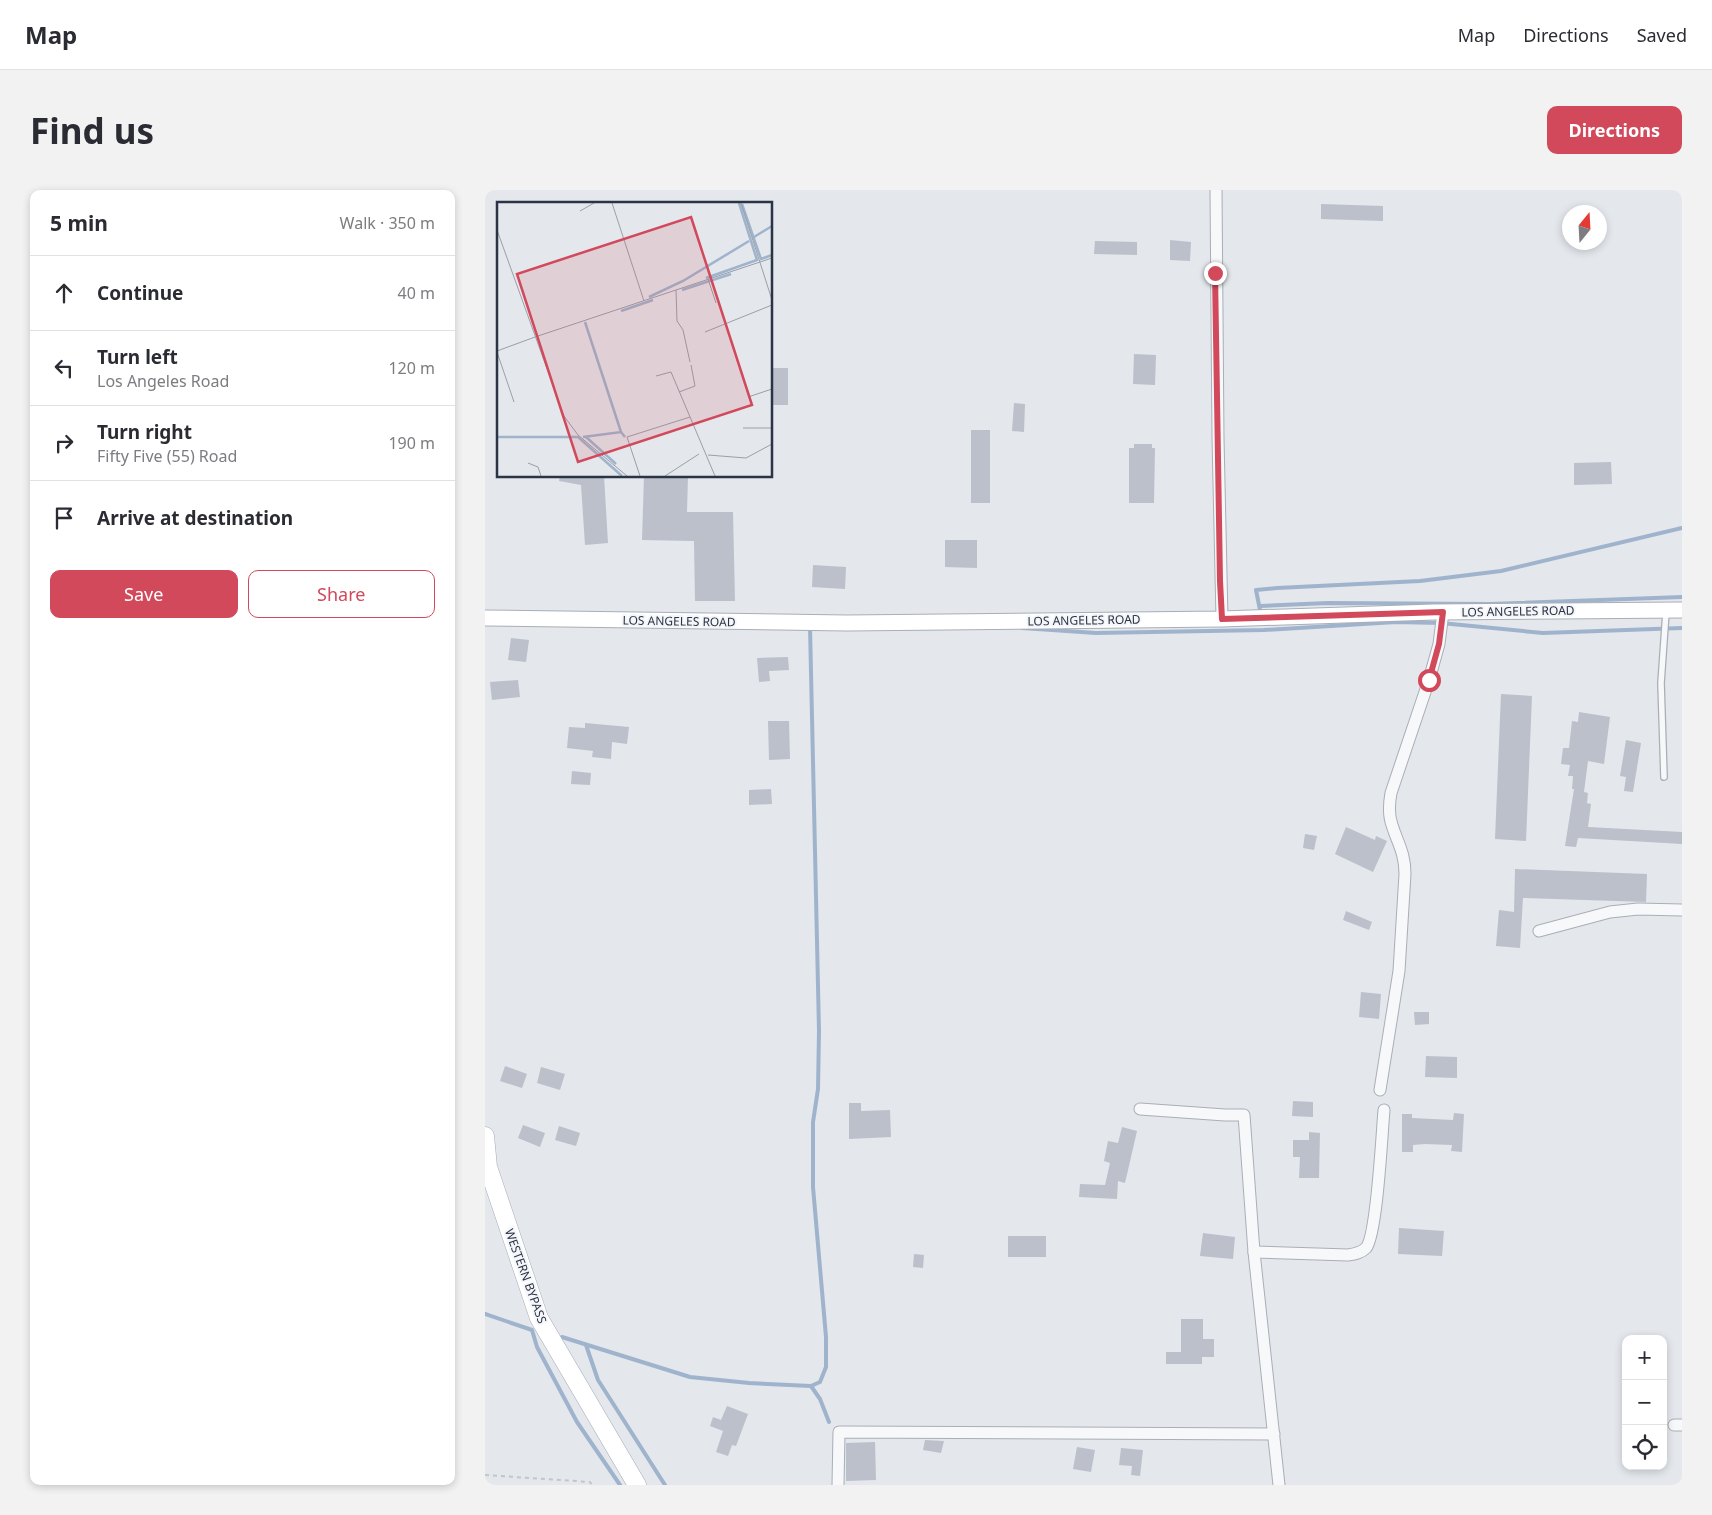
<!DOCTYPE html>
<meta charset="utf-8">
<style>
body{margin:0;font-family:"Noto Sans",sans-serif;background:#f2f2f3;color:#2b2b33}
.controls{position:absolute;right:15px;bottom:15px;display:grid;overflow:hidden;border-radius:10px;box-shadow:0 2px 8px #0003}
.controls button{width:45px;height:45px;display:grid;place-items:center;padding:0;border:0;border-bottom:1px solid #e1e1e2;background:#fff;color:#2b2b33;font:25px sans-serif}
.compass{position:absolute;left:1077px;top:15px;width:45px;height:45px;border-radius:50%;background:#fff;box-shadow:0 2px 8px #0003;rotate:18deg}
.stop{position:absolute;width:15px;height:15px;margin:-11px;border:4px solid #d1495b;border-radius:50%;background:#fff}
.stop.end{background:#d1495b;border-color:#fff;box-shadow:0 1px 5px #0008}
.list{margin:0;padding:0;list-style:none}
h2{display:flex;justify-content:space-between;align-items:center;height:65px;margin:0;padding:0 20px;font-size:21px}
h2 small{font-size:16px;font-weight:400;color:#7c7c81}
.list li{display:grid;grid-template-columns:32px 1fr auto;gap:15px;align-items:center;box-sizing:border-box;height:75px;padding:0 20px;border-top:1px solid #e1e1e2}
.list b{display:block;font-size:19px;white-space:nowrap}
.list p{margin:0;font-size:16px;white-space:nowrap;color:#7c7c81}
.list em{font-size:16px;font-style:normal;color:#7c7c81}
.actions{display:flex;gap:10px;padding:15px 20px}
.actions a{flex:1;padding:11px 0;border:1px solid #d1495b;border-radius:10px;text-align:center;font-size:18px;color:#d1495b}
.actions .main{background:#d1495b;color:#fff}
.icon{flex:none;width:28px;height:28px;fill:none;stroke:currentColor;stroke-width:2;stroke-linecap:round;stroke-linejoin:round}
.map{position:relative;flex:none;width:1197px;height:1295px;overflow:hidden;border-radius:10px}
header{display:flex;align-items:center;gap:30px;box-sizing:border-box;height:70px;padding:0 25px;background:#fff;border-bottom:1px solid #e1e1e2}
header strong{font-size:24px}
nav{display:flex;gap:28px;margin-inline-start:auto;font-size:18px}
.intro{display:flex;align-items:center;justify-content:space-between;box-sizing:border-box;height:120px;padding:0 30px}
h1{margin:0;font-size:35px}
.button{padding:12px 22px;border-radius:10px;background:#d1495b;color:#fff;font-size:18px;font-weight:700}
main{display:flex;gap:30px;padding:0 30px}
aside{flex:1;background:#fff;border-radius:10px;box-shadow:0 2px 8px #0003}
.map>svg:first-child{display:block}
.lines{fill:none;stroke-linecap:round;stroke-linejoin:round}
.stream{stroke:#9fb4cc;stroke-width:4}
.building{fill:#bbc0ca}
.service-casing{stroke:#a9aeb7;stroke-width:8}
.minor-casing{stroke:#a9aeb7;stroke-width:13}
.secondary-casing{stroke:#a9aeb7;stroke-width:17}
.primary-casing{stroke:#a3abb8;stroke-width:19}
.path{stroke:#c2c5cb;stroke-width:2;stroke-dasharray:4 4;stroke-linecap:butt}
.service{stroke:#f7f8fa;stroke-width:5.5}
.minor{stroke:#f7f8fa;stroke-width:11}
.secondary{stroke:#fff;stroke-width:15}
.primary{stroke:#fff;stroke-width:18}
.route{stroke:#d1495b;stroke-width:6}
.labels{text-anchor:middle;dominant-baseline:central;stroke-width:4;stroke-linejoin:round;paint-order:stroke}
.street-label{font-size:12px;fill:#2b3445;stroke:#f4f6f9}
.inset-river{fill:none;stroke:#9fb4cc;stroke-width:2.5}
.inset-road{fill:none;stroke:#9a9fa9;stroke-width:1}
.view{fill:#d1495b;fill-opacity:0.15;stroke:#d1495b;stroke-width:2.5}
.inset-edge{fill:none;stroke:#2b3445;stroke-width:2.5}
</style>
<header>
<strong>Map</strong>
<nav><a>Map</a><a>Directions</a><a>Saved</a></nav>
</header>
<div class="intro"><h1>Find us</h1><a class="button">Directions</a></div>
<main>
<aside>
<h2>5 min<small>Walk · 350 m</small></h2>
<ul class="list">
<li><svg class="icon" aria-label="ahead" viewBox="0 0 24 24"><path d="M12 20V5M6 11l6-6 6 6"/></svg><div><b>Continue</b></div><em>40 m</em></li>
<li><svg class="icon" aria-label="left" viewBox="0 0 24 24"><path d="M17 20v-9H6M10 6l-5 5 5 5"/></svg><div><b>Turn left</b><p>Los Angeles Road</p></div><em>120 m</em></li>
<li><svg class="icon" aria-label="right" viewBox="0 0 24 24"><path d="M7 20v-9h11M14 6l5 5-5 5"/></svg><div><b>Turn right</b><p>Fifty Five (55) Road</p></div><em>190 m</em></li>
<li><svg class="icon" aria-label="arrive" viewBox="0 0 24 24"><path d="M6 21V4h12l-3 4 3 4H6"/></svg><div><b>Arrive at destination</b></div></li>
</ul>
<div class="actions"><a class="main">Save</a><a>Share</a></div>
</aside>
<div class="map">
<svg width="1197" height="1295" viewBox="0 0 1197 1295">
<rect width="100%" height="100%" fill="#e4e7ec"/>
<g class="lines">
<g class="stream">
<polyline points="775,416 843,413 1004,414 1197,407"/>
<polyline points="776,425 771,400 792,398 935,391 1016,381 1197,338"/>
<polyline points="325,437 334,841 333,899 328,932 328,997 341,1147 341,1177 335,1192 326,1196"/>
<polyline points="537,438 611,443 779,440 911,432 956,433 1058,443 1197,438"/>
<polyline points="0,1124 47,1140 52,1157 92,1232 135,1295"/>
<polyline points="77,1147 205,1187 264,1193 326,1196 335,1209 344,1232"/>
<polyline points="101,1155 113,1190 180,1295"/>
</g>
</g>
<g class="building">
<polygon points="836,14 898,16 898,31 836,29"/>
<polygon points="685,50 706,52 705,71 685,70"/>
<polygon points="610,51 652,52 652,65 609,64"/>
<polygon points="649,164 671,165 670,195 648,194"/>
<rect x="286" y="178" width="17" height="37"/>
<polygon points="529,213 540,214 539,242 527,241"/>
<rect x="486" y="240" width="19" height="73"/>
<polygon points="649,254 667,254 667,258 670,258 669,313 644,313 644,258 649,258"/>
<polygon points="1126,272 1127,294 1089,295 1089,273"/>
<polygon points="75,286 119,286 123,353 100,355 96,295 74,291"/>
<polygon points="159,286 203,286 202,322 248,322 250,411 210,411 209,351 157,350"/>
<polygon points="460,350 492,350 492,378 460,377"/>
<polygon points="328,375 361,377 360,399 327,397"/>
<polygon points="26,448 44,450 41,472 23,470"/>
<polygon points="303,467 304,480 284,481 285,491 274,492 272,468"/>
<polygon points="33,490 35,507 7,510 5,492"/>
<polygon points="1016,504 1047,506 1041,651 1010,649"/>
<polygon points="1094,522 1125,527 1119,574 1103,571 1099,602 1103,603 1102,613 1106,614 1103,637 1197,642 1197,654 1093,648 1091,657 1080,656 1089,599 1087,599 1088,586 1083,586 1085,575 1076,574 1078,558 1084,558 1087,531 1093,532"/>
<polygon points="283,531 304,531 305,569 284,570"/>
<polygon points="100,533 144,537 142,554 127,552 126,569 107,567 108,561 82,558 84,537 100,538"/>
<polygon points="1141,550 1156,553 1148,602 1139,601 1141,587 1135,586"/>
<polygon points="87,581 106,583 105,595 86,594"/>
<polygon points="286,599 287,614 264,615 264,600"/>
<polygon points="861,637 890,650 891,646 902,651 888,682 850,664"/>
<polygon points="820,644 832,646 829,660 818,658"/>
<polygon points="1030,679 1162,684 1161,712 1038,708 1035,758 1011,756 1014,720 1029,722"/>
<polygon points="861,721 887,732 884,740 858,730"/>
<polygon points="876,802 896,804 894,829 874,827"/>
<polygon points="929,822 944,822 944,834 930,835"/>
<polygon points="941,866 972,867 972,888 940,887"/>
<polygon points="20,876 42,884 37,898 15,891"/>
<polygon points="56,877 80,884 75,900 52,893"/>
<polygon points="808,911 828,912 828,927 807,926"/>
<polygon points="364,913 376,913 376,921 405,920 406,947 364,949"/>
<polygon points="969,923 979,924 977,962 966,961 967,955 940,954 928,955 928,962 917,962 917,924 927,924 927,928 968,930"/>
<polygon points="38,935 60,943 55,957 33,948"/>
<polygon points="74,936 95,943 91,956 70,950"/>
<polygon points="637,937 652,941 640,993 633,991 632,1009 594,1007 595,994 620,995 625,973 619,971 623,951 633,953"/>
<polygon points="824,942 835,943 834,988 814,988 815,967 808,967 808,950 824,950"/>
<polygon points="914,1038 959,1041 957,1066 913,1064"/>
<polygon points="718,1043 750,1047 748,1069 715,1066"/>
<rect x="523" y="1046" width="38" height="21"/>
<polygon points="429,1064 439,1065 438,1078 428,1077"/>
<polygon points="696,1129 718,1129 718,1149 729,1149 729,1167 717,1167 717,1174 681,1174 681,1162 696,1162"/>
<polygon points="242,1216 263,1224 251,1256 247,1255 243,1266 231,1262 238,1241 225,1236 228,1227 236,1230"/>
<polygon points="440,1250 459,1251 456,1263 438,1260"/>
<polygon points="390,1252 391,1290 361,1291 361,1253"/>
<polygon points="592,1257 610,1260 606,1282 588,1279"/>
<polygon points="636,1258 658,1260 655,1286 646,1285 647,1276 634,1275"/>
</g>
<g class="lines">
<defs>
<polyline id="service" points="1179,587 1176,493 1181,422"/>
<g id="minor">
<polyline points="731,0 733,248 737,429"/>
<polyline points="1054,741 1125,722 1153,719 1197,720"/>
<path d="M895,900L914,781L920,684C920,663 913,654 907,635C903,624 904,614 906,603L944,490L954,454L958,422"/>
<polyline points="655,919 740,925 759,925 769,1062 794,1295"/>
<path d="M769,1062L863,1065C870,1064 876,1063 881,1058C892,1045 897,942 899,920"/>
<polyline points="1189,1235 1197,1235"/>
<polyline points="353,1295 354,1242 789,1244"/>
</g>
<polyline id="secondary" points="0,428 362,433 737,429 949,422 1197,420"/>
<polyline id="primary" points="0,946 3,977 54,1128 152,1295"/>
</defs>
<use href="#service" class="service-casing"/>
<use href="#minor" class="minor-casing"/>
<use href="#secondary" class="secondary-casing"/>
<use href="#primary" class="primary-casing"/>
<polyline class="path" points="0,1285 105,1292 107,1295"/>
<use href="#service" class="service"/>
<use href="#minor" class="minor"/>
<use href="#secondary" class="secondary"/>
<use href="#primary" class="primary"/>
</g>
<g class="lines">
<polyline class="route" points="730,83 735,391 737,429 958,422 954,454 944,490"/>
</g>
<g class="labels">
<g class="street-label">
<text transform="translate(1033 421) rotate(-1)">LOS ANGELES ROAD</text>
<text transform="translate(599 430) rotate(-1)">LOS ANGELES ROAD</text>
<text transform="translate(194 431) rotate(1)">LOS ANGELES ROAD</text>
<text transform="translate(41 1086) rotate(70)">WESTERN BYPASS</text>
</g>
</g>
<g transform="translate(12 12)">
<rect width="275" height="275" fill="#e4e7ec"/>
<path class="inset-river" d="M245,2L264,57L275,53M257,35L275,24M209,76L260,58L242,1M185,88L234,72M152,95L186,79L252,39M124,109L156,98M88,120L124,230M0,235H81L125,274M86,235L124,230L128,235M89,235L119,262"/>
<path class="inset-road" d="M115,1L147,99M244,1L275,98M83,9L97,1M0,28L67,214L81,233L130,274M211,77L219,101M179,88L180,119L186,128L193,160M208,130L275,103M38,135L275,56M0,149L38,135M0,150L17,200M159,174L174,170L218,274M182,190L198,184L194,163M251,195L275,187M246,226H275M211,253L249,256L275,242M31,261L41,265L44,274M143,274L130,235L193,215M168,274L202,252"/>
<path class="view" d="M194,15L255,203L81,260L20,72Z"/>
<rect width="275" height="275" class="inset-edge"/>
</g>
</svg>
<div class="controls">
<button>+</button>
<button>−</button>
<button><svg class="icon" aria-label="locate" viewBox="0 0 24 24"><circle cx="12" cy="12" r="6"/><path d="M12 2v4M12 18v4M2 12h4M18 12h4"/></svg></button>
</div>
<svg class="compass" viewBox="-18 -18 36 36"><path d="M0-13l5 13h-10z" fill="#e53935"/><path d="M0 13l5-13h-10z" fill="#7c7c81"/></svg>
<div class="stop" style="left:944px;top:490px"></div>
<div class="stop end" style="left:730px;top:83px"></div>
</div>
</main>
